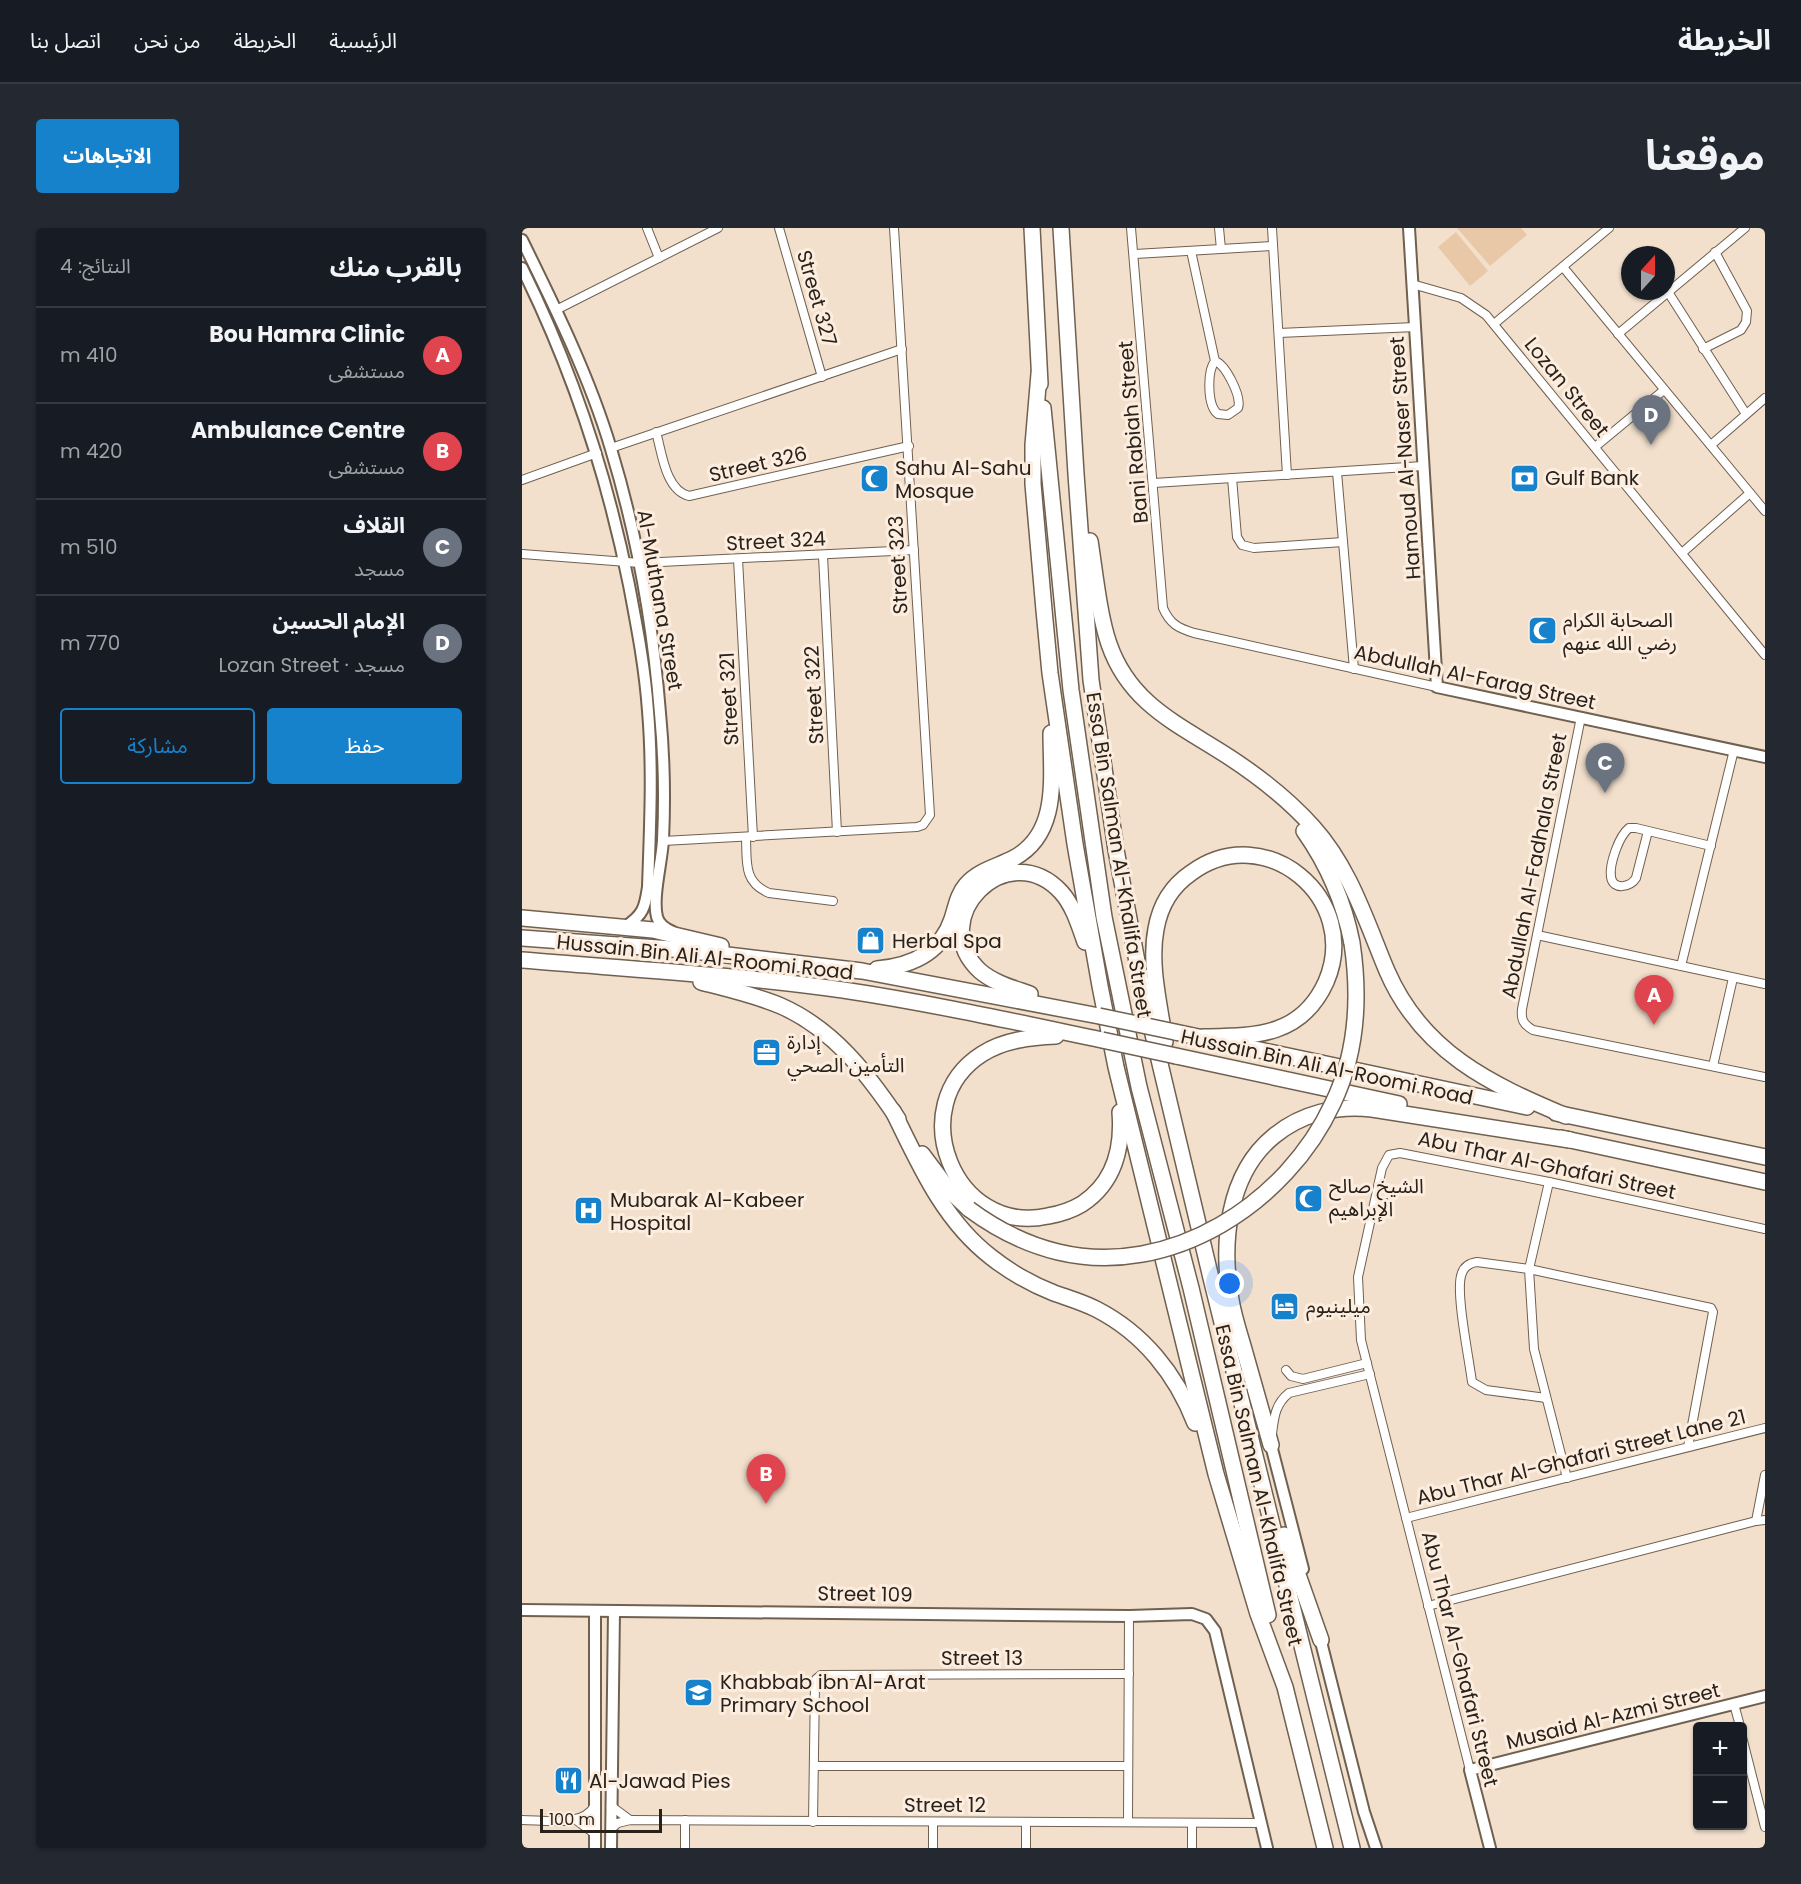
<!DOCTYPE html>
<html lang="ar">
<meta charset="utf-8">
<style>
body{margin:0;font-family:Poppins,"Noto Sans Arabic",sans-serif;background:#242831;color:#f1f3f6;direction:rtl}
.controls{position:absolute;right:18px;bottom:18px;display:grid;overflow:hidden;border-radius:6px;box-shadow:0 2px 4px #0004}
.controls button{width:54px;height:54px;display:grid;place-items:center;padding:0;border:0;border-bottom:2px solid #363941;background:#171b24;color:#f1f3f6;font:30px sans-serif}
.compass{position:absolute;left:1099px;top:18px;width:54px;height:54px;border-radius:50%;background:#171b24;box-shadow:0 2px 4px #0004;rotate:21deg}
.scale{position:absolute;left:18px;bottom:15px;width:122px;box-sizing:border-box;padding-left:6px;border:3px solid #29221b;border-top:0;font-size:16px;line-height:21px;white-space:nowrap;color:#29221b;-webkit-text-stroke:4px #fdeddf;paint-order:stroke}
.you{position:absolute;left:708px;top:1056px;width:21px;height:21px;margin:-15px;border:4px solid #fff;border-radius:50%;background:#1a73e8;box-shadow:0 0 0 9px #1a73e833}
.badge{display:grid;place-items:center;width:39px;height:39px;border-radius:50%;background:#1682cc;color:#fff;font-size:20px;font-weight:700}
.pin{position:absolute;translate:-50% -50px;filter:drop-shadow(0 2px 3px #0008)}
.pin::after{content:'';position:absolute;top:32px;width:21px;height:18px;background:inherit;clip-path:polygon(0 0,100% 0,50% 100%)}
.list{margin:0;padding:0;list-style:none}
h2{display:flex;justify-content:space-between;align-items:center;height:78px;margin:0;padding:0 24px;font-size:26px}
h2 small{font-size:20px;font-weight:400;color:#9ea1a6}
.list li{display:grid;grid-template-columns:39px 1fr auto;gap:18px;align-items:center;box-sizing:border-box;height:96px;padding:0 24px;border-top:2px solid #363941}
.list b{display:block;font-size:22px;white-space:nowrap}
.list p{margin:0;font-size:20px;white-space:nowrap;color:#9ea1a6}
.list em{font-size:20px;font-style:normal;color:#9ea1a6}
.actions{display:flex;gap:12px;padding:18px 24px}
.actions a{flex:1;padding:14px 0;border:2px solid #1682cc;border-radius:6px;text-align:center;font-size:21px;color:#1682cc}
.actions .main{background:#1682cc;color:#fff}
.map{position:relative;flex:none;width:1243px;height:1620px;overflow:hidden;direction:ltr;border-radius:6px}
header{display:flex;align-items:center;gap:36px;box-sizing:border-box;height:84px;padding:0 30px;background:#171b24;border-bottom:2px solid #363941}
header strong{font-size:28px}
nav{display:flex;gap:33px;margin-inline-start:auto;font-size:21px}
.intro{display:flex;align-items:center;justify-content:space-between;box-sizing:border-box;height:144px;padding:0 36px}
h1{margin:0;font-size:42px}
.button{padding:15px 27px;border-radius:6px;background:#1682cc;color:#fff;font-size:21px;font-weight:700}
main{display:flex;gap:36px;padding:0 36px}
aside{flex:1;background:#171b24;border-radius:6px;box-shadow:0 2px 4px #0004}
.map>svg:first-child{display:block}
.green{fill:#e9c8a7}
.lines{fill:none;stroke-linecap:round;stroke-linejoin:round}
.street-casing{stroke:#706050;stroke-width:10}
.secondary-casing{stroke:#706050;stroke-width:14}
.highway-casing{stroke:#706050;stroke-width:18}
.street{stroke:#fff;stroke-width:8}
.secondary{stroke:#fff;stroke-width:10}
.highway{stroke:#fff;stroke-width:15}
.highway-bridge-casing{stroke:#706050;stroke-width:18;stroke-linecap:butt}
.highway-bridge{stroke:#fff;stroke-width:15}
.labels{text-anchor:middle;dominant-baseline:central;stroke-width:6;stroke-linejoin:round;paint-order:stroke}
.street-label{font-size:20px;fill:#29221b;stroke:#fdeddf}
.poi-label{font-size:20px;fill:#29221b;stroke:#fdeddf;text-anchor:start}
</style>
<header>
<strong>الخريطة</strong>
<nav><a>الرئيسية</a><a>الخريطة</a><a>من نحن</a><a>اتصل بنا</a></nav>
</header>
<div class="intro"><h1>موقعنا</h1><a class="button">الاتجاهات</a></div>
<main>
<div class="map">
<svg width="1243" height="1620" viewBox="0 0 1243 1620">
<rect width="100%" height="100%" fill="#f2e0cd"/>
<g class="green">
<polygon points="935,0 999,0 1005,7 968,38"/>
<polygon points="934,4 966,43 948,58 916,19"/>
</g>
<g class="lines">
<defs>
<g id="street">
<polyline points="125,0 137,30"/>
<polyline points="257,0 300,149"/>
<path d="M609,0L641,380C648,396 656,400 672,405L915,459"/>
<polyline points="697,0 699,21"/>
<polyline points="750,0 765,247"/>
<path d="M669,23L693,133C685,143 685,178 696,186L706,187L716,180C720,169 704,137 693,133"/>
<polyline points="613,26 751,18"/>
<polyline points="1041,39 1243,283"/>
<polyline points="890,56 939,70 964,87 1243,427"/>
<polyline points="1146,64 1224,186"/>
<polyline points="34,82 196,0"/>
<polyline points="972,96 1087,0"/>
<polyline points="757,105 893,99"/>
<polyline points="1096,106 1223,0"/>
<polyline points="1181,121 1219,102 1224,94 1225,83 1193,24"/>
<path d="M134,204C140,224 143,262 167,268L387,218"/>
<polyline points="1189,217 1243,170"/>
<polyline points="1073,219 1142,162"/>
<polyline points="89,220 380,121"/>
<polyline points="815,244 832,441"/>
<polyline points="710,250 715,309 720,317 732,320 821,314"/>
<polyline points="0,252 75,225"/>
<polyline points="632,255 901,238"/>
<polyline points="1160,325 1228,265"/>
<polyline points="0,326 118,335 392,322"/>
<polyline points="301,328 315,604"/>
<polyline points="216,331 231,609"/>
<path d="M1059,489L1000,781C999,792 1001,796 1011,802L1243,849"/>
<path d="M1126,603L1114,650C1109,659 1091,663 1089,649C1087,636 1097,608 1107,600H1114L1189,618"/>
<path d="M224,609C225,634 221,654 247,665L311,673"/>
<polyline points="141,613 395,599 401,597 408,587 372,0"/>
<polyline points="1015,707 1243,756"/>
<polyline points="1159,738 1212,522"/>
<polyline points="1191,838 1211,750"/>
<polyline points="1027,954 1007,1041 1012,1121 1045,1250"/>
<polyline points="764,1142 769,1148 781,1151 845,1135"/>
<path d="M1024,1170L964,1162L950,1154C947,1130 934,1067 939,1048C941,1039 947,1035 955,1034L1007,1041L1189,1080L1191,1084L1166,1219"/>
<path d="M750,1206C752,1190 753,1176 767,1165L848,1146"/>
<polyline points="884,1290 1243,1200"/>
<polyline points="1234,1293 1243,1247"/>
<polyline points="906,1378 1234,1293 1243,1292"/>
<polyline points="1212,1476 1218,1498"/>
<polyline points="1220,1509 1243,1599"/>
<polyline points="293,1538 606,1538"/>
<polyline points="948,1542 839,1112 836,1049 860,940 867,927 878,925 1027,954 1243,1001"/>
<polyline points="89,1578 108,1592"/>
<path d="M0,1592C22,1592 62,1600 73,1577"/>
<polyline points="54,1592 73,1606"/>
<polyline points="291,1594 293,1456 294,1451 299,1447 607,1446"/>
<polyline points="504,1594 504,1620"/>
<polyline points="606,1594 607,1388"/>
<polyline points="90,1600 96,1595 108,1592 739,1595"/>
<polyline points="163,1620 163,1592"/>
<polyline points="411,1620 411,1594"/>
<polyline points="670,1620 670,1595"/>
</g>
<g id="secondary">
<polyline points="887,0 915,459 1243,529"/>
<path d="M0,12C33,79 68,150 89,221C115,307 131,396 138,485C142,527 143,570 141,612C140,633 130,670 135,689C137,697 144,701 151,704"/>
<path d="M0,40C50,141 85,247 107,357C115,399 123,440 126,483C131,542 128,600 126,659C123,680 121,687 103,699"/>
<polyline points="749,1217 781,1341"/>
<polyline points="0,1382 607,1388 670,1386 684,1391 693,1403 745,1620"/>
<polyline points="73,1383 73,1620"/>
<polyline points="797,1406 842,1584 854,1620"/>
<polyline points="89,1620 92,1383"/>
<polyline points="968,1620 948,1542 1243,1468"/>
</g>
<g id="highway">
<polyline points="510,0 518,156"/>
<polyline points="539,0 554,246 569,452 594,622 620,760 689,1050 830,1620"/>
<polyline points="517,146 511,217 511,256 522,382 528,445 553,616 578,758 594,839 694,1246 736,1386 763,1459 803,1620"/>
<polyline points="521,180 549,462 582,689 617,859 669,1060 746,1387"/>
<path d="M568,313C573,345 577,387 587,416C608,477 658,497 707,529C736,548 767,572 791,599C828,640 844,693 865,743C900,824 968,856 1044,888"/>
<path d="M782,603C806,637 822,674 830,715"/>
<polyline points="0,690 131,702 199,718"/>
<polyline points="0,710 163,722 340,743 577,788"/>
<path d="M0,732C107,741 215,747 321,762C408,775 494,794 580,812"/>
<path d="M355,741C389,738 419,725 430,691C434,679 436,666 444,657C457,642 475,639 492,630C538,605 529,549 529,505"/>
<path d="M179,754C206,761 233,767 259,778C311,801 345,845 376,891"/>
<path d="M508,766C491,760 472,755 458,743C402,691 485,606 539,664C551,677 557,697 563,714"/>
<polyline points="653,804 1005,879"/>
<path d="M534,808C509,809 482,812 460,826C380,877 432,1009 526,988C538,986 550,982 560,976C592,955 601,920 598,884"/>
<path d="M643,814C638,778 627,737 634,701C638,678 650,658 669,645C743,590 840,671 804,754C779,809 733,808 681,809"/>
<polyline points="654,828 877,876"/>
<path d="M371,883C397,936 421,992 469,1029C488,1044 509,1056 532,1065C546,1070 560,1074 574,1081C621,1105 654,1146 673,1195"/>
<polyline points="1034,885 1243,929"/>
<polyline points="1039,910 1243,954"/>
<polyline points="400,926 427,962 447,981"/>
<path d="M749,1217C740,1186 732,1156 723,1125C718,1107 712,1090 709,1072C699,1016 705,946 752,908C780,885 815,877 850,881L1048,912"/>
<polyline points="762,1307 799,1412"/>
</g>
</defs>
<use href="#street" class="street-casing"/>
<use href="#secondary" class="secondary-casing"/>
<use href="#highway" class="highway-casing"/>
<use href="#street" class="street"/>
<use href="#secondary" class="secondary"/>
<use href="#highway" class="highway"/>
<defs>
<g id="highway-bridge">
<polyline points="577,788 653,804"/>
<polyline points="580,812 654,828"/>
<path d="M447,981C474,1001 503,1016 536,1024C648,1051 765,975 811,875C835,825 838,769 830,715"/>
</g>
</defs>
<use href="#highway-bridge" class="highway-bridge-casing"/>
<use href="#highway-bridge" class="highway-bridge"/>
</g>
<defs>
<symbol id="bank-square" viewBox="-11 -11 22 22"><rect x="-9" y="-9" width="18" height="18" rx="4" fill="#1682cc" stroke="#fdeddf"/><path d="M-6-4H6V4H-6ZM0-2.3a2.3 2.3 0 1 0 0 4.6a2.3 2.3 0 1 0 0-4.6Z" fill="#fff"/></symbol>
<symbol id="mosque-square" viewBox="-11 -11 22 22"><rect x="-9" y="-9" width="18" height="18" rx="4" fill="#1682cc" stroke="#fdeddf"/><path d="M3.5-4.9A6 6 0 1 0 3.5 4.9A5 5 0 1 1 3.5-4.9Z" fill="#fff"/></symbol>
<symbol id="shop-square" viewBox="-11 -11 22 22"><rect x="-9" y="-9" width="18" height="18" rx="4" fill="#1682cc" stroke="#fdeddf"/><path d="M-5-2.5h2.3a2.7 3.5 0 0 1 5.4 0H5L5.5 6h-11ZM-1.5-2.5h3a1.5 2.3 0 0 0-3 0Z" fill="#fff"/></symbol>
<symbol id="office-square" viewBox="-11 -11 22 22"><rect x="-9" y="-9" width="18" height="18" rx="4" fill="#1682cc" stroke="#fdeddf"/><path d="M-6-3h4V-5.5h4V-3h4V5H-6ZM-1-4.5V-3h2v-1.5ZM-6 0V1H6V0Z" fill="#fff"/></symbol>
<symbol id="hospital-square" viewBox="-11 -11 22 22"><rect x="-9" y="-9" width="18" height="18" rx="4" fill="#1682cc" stroke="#fdeddf"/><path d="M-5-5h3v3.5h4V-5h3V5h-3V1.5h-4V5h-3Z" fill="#fff"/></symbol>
<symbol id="hotel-square" viewBox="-11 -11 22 22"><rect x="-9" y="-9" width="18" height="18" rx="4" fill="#1682cc" stroke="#fdeddf"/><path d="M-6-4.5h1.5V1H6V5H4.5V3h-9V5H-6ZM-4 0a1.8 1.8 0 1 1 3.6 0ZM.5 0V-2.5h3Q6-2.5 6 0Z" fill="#fff"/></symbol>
<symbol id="school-square" viewBox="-11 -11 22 22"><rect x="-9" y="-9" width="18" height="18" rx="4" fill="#1682cc" stroke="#fdeddf"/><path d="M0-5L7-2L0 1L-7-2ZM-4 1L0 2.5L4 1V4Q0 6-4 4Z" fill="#fff"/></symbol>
<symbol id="restaurant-square" viewBox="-11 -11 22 22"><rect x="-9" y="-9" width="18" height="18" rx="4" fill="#1682cc" stroke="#fdeddf"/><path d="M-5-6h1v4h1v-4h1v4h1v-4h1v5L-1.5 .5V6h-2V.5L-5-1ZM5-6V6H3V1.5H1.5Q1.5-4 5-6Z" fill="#fff"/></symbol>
</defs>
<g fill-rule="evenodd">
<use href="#bank-square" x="986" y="234" width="33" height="33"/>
<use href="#mosque-square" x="336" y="234" width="33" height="33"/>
<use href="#mosque-square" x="1004" y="386" width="33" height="33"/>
<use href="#shop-square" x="332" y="696" width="33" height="33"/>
<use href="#office-square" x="228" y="808" width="33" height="33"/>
<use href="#mosque-square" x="770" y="954" width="33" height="33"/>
<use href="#hospital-square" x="50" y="966" width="33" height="33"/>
<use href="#hotel-square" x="746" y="1062" width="33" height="33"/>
<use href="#school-square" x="160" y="1448" width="33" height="33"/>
<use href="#restaurant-square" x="30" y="1536" width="33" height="33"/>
</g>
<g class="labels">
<g class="street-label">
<text transform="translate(295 70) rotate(74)">Street 327</text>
<text transform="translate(1045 159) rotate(51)">Lozan Street</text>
<text transform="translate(611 204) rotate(-95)">Bani Rabiah Street</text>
<text transform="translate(883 230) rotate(-94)">Hamoud Al-Naser Street</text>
<text transform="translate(236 236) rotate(-13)">Street 326</text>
<text transform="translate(254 313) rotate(-3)">Street 324</text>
<text transform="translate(376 337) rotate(-93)">Street 323</text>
<text transform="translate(138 372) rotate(80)">Al-Muthana Street</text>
<text transform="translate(953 449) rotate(12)">Abdullah Al-Farag Street</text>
<text transform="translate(292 467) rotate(-93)">Street 322</text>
<text transform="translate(207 471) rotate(-93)">Street 321</text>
<text transform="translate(597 627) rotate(81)">Essa Bin Salman Al-Khalifa Street</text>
<text transform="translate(1012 638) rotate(-79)">Abdullah Al-Fadhala Street</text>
<text transform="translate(183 729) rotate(6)">Hussain Bin Ali Al-Roomi Road</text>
<text transform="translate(805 839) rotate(12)">Hussain Bin Ali Al-Roomi Road</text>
<text transform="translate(1025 937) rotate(12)">Abu Thar Al-Ghafari Street</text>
<text transform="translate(1059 1229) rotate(-14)">Abu Thar Al-Ghafari Street Lane 21</text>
<text transform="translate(737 1257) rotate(77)">Essa Bin Salman Al-Khalifa Street</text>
<text transform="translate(343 1366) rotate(1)">Street 109</text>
<text x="460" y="1430">Street 13</text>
<text transform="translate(938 1431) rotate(76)">Abu Thar Al-Ghafari Street</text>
<text transform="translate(1091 1488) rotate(-14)">Musaid Al-Azmi Street</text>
<text x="423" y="1577">Street 12</text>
</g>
<g class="poi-label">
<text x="373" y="240">Sahu Al-Sahu<tspan x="373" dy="23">Mosque</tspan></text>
<text x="1023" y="250">Gulf Bank</text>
<text x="1041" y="392">الصحابة الكرام<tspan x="1041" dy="23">رضي الله عنهم</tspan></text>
<text x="370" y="713">Herbal Spa</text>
<text x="265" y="814">إدارة<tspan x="265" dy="23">التأمين الصحي</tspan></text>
<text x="807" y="958">الشيخ صالح<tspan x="807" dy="23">الإبراهيم</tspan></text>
<text x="88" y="972">Mubarak Al-Kabeer<tspan x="88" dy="23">Hospital</tspan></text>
<text x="784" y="1078">ميلينيوم</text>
<text x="198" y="1454">Khabbab ibn Al-Arat<tspan x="198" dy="23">Primary School</tspan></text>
<text x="67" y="1553">Al-Jawad Pies</text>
</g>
</g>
</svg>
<div class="controls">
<button>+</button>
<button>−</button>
</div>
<svg class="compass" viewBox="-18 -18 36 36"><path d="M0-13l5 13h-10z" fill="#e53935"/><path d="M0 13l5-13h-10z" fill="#9ea1a6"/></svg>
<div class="scale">100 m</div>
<div class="you"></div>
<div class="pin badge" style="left:1132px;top:797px;background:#e0444e">A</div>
<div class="pin badge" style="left:244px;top:1276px;background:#e0444e">B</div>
<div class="pin badge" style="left:1083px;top:565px;background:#6b7280">C</div>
<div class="pin badge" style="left:1129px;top:217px;background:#6b7280">D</div>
</div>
<aside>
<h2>بالقرب منك<small>النتائج: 4</small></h2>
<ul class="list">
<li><span class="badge" style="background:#e0444e">A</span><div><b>Bou Hamra Clinic</b><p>مستشفى</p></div><em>410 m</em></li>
<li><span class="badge" style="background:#e0444e">B</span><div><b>Ambulance Centre</b><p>مستشفى</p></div><em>420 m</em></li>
<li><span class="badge" style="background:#6b7280">C</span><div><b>القلاف</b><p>مسجد</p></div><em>510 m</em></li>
<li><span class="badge" style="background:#6b7280">D</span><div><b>الإمام الحسين</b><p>مسجد · Lozan Street</p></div><em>770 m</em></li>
</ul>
<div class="actions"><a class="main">حفظ</a><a>مشاركة</a></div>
</aside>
</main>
